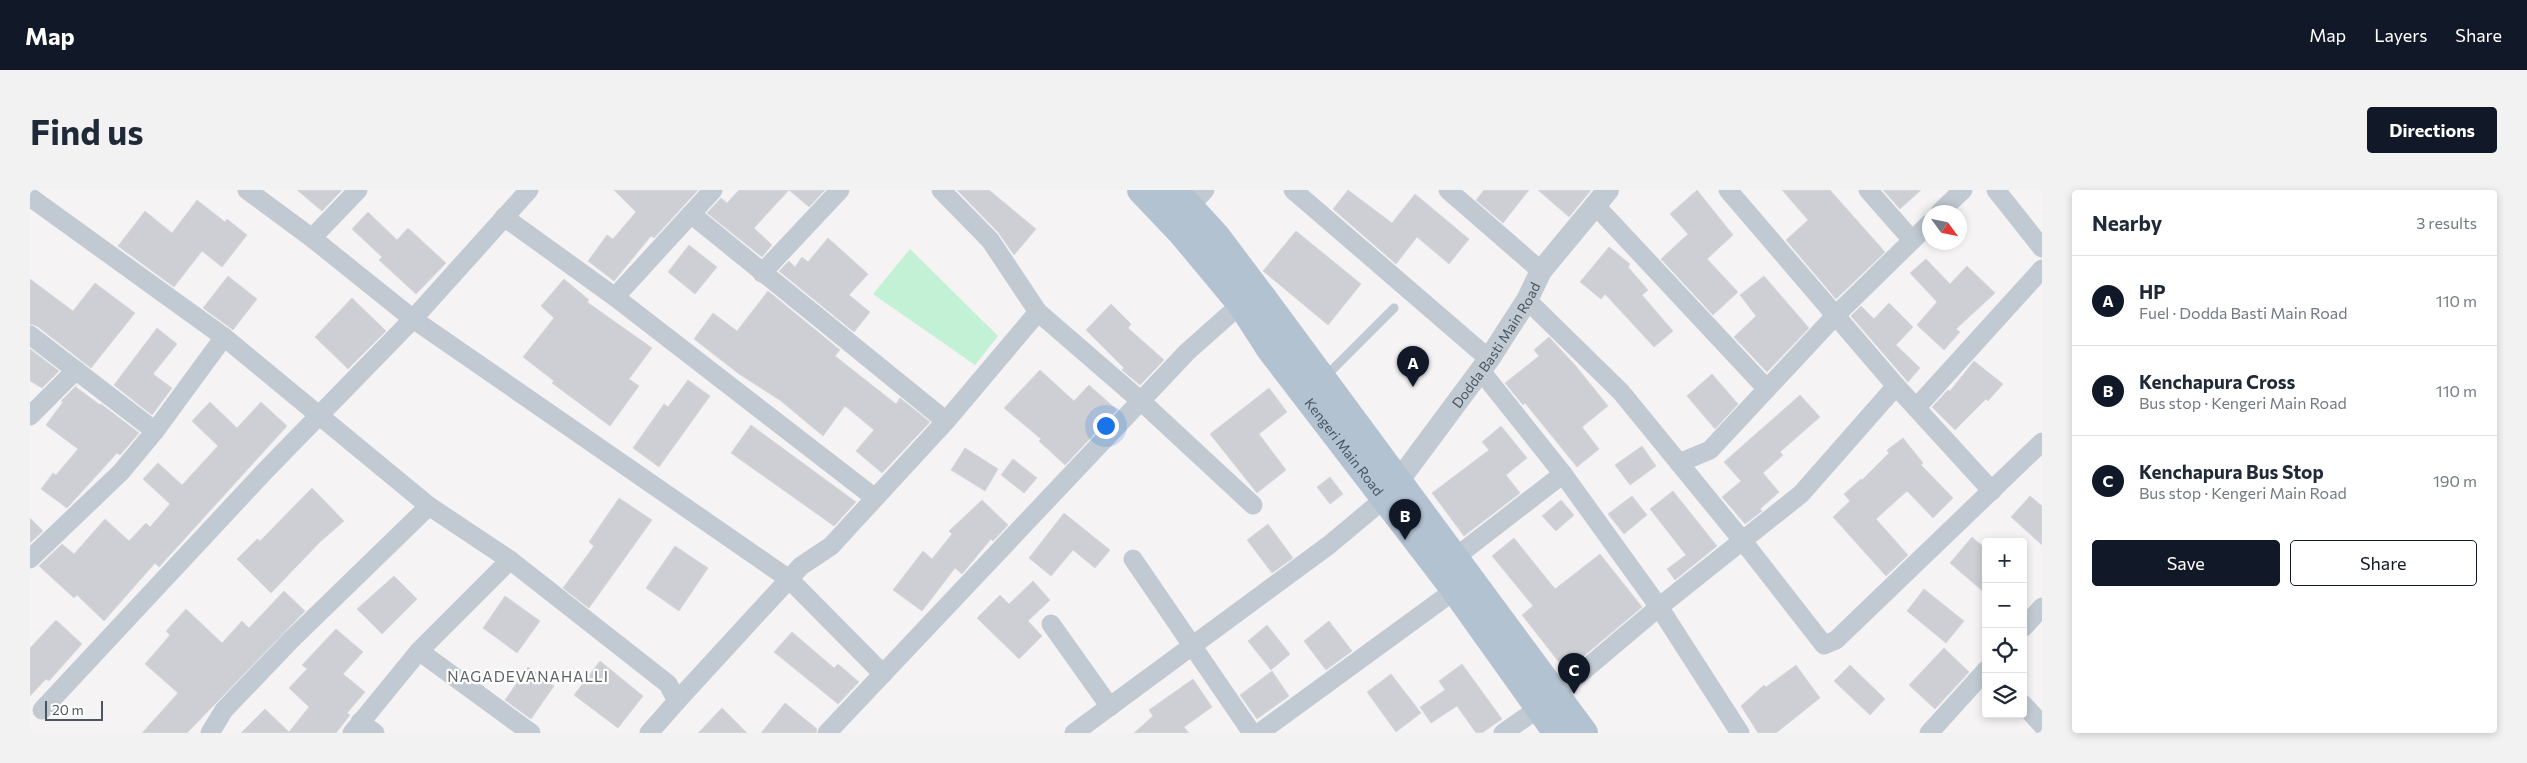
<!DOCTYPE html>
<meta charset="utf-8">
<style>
body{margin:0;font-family:Commissioner,sans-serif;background:#f2f2f3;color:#1f2937}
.controls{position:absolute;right:15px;bottom:15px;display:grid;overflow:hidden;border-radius:5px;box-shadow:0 2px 8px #0003}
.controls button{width:45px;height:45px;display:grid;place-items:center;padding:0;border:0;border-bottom:1px solid #e0e1e3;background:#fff;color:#1f2937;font:25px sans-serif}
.compass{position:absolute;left:1892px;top:15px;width:45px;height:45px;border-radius:50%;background:#fff;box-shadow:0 2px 8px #0003;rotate:123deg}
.scale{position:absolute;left:15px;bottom:12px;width:58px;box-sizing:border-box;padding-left:5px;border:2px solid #4a5661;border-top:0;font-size:14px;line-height:18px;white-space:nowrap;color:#4a5661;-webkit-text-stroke:4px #fff;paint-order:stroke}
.you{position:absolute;left:1075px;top:235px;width:18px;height:18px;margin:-12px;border:4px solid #fff;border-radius:50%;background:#1a73e8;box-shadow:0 0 0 8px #1a73e833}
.badge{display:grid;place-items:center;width:32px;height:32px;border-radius:50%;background:#111827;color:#fff;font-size:16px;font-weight:700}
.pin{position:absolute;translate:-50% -41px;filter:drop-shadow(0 1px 2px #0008)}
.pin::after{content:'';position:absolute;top:26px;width:18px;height:15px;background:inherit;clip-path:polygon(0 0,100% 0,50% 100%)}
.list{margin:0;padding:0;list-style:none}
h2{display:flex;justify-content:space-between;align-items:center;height:65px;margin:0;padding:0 20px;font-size:21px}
h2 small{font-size:16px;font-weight:400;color:#747a83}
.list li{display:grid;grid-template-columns:32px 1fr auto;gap:15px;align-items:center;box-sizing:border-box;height:90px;padding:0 20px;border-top:1px solid #e0e1e3}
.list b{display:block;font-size:19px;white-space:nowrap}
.list p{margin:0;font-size:16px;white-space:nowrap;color:#747a83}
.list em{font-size:16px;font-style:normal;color:#747a83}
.actions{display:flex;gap:10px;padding:15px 20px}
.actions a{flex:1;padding:11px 0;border:1px solid #111827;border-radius:5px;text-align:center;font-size:18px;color:#111827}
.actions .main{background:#111827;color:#fff}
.icon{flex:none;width:28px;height:28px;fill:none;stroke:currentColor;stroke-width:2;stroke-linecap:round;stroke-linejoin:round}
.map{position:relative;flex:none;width:2012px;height:543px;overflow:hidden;border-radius:5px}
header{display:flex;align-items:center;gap:30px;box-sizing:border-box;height:70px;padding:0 25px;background:#111827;color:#fff}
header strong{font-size:24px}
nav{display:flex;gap:28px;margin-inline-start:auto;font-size:18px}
.intro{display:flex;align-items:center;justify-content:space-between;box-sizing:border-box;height:120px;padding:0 30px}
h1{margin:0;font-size:35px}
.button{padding:12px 22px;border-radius:5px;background:#111827;color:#fff;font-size:18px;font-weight:700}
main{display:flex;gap:30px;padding:0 30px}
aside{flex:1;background:#fff;border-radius:5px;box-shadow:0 2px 8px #0003}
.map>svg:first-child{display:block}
.green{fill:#c3f1d5}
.building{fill:#cdcfd5;stroke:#d7d9de}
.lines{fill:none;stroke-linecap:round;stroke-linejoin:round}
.service{stroke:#c1cad2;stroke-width:9}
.minor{stroke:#c1cad2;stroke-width:19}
.tertiary{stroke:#c1cad2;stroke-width:22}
.primary{stroke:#b3c2d1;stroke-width:28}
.labels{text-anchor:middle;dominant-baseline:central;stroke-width:4.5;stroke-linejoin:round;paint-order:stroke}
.street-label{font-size:14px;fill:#4a5661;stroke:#fff}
.neighbourhood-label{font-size:15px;letter-spacing:1px;fill:#5f6368;stroke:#fff}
</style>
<header>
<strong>Map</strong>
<nav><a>Map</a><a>Layers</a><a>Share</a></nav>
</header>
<div class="intro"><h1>Find us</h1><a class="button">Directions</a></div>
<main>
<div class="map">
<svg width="2012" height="543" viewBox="0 0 2012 543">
<rect width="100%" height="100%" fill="#f5f3f3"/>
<polygon class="green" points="880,59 968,146 945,175 843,104"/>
<g class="building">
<polygon points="267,0 312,0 292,21"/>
<polygon points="584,0 668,0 624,48 621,46 584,91 558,71 577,45 583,49 606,22"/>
<polygon points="709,0 795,0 779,17 759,0 724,38 742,55 732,67 677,23 691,8 697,13"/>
<polygon points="927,0 959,0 1006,39 984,65 968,42"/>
<polygon points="1318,0 1362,33 1385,4 1439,49 1419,74 1387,47 1366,74 1303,19"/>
<polygon points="1454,0 1499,0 1473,33 1446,10"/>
<polygon points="1508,0 1561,0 1539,27"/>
<polygon points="1667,0 1703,45 1677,69 1708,102 1683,125 1631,69 1658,44 1640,24"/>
<polygon points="1752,0 1800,0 1855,62 1806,109 1756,50 1778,30"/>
<polygon points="1853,0 1891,0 1870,19"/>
<polygon points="167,10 195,32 197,29 217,45 192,77 172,61 144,97 88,56 115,21 142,43"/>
<polygon points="338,22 367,50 378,38 416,73 386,104 349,70 352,67 322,39"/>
<polygon points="1266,41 1331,94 1298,135 1233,81"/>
<polygon points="798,48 838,84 819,105 840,122 824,142 749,81 759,71 765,77 772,67 778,72"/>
<polygon points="659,55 687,77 665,104 638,82"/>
<polygon points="1579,57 1600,74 1598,77 1618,100 1612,105 1643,141 1624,157 1575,104 1571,109 1550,92"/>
<polygon points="1896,69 1920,94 1937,76 1965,103 1926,139 1930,142 1914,160 1887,135 1907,112 1880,83"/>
<polygon points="198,86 227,109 203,140 173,118"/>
<polygon points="1734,86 1779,138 1737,182 1704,147 1726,126 1710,105"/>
<polygon points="0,89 43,121 65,93 105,123 61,178 7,136 0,134"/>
<polygon points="534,89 559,110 557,112 622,158 599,189 609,196 580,236 522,193 524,191 493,167 524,128 511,116"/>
<polygon points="738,101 810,160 805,166 866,214 870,208 900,232 852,283 826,261 844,240 815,216 793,246 751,211 709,184 664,149 683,123 707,141"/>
<polygon points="322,108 356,141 318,179 285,147"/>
<polygon points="1859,113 1883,137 1866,155 1890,178 1878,192 1821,126 1831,116 1844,129"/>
<polygon points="1081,114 1101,134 1098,138 1134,170 1110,195 1092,180 1094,178 1056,140"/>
<polygon points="127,138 147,154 123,184 142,198 122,225 84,195"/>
<polygon points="1519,147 1545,175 1578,216 1552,237 1569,259 1547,277 1495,213 1493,215 1475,193 1509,166 1504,160"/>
<polygon points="0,159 29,181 12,198 0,191"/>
<polygon points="1944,171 1973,194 1958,211 1956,209 1925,240 1902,217 1918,200 1920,201"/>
<polygon points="1010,180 1044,211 1059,195 1087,220 1035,275 1009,251 1011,249 974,218"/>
<polygon points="1682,184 1708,214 1685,239 1657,206"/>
<polygon points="658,190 680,206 629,277 603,258 634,214 638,217"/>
<polygon points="47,195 46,197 70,215 71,214 109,243 90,265 87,263 37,318 11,299 23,283 26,285 48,259 16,235 33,212 31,211"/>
<polygon points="1239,198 1257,222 1229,244 1256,280 1227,303 1180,244"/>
<polygon points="1770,205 1790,227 1750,262 1753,265 1733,283 1749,302 1730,319 1732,321 1715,334 1692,307 1711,291 1694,272"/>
<polygon points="180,212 207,238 231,212 257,236 129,377 125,373 74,431 47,405 44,408 9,376 32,354 44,364 75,329 99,351 116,333 120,337 140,314 113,289 128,273 152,295 188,256 162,231"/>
<polygon points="721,235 826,312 804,336 701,263"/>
<polygon points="1471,236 1497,268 1476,285 1490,303 1434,346 1402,303 1459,260 1452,252"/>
<polygon points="1873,248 1893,273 1891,275 1923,308 1903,328 1877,301 1846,329 1878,365 1856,386 1803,327 1820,311 1814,304 1831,289 1832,290 1859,263 1857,260"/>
<polygon points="1612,256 1626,276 1600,295 1585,275"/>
<polygon points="935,258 968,279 955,301 921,280"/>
<polygon points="983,269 1007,288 994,303 971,285"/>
<polygon points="1300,287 1313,304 1300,314 1287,297"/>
<polygon points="282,298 314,331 290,352 241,403 207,369 227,349 230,351"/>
<polygon points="1643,301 1687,356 1645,390 1637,379 1656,365 1620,319"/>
<polygon points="1602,306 1617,325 1594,344 1578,324"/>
<polygon points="2000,306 2012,316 2012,355 1981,327"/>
<polygon points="589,308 622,330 559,418 533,398 564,356 559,352"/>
<polygon points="952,310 978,335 963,351 961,349 932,384 925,378 892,421 863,400 893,361 902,369 922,344 919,341"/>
<polygon points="1531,310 1544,325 1526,341 1512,326"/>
<polygon points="1034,323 1080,360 1065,378 1043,360 1021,386 999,368"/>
<polygon points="0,328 13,341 0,353"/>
<polygon points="1238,334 1263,368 1242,383 1217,350"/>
<polygon points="1942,347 1956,359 1956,404 1920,373"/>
<polygon points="1484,348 1525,399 1570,364 1612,417 1536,481 1492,425 1503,416 1462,366"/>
<polygon points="645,356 678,378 649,421 616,398"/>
<polygon points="364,386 387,409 352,444 327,419"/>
<polygon points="1003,391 1020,410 998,431 1012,446 989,469 947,428 970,405 979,414"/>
<polygon points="1894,399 1934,431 1916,453 1877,421"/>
<polygon points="254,401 275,421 157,543 112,543 148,503 115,474 140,445 136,441 156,419 192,453 212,431 219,438"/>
<polygon points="475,406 510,431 487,463 453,438"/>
<polygon points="26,430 52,454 19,491 16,489 0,506 0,458"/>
<polygon points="1299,431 1322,461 1296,480 1274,451"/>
<polygon points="1237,435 1260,464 1241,480 1218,451"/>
<polygon points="306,439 333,462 313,484 335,502 317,523 320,525 306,543 211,543 235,519 259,542 279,517 259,498 277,479 272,475"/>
<polygon points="762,442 804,478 808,474 829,492 808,514 744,462"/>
<polygon points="1914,458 1939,482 1905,519 1879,495"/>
<polygon points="570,471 613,506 588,538 544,505"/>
<polygon points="1432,474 1472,529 1452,543 1446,543 1427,516 1401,533 1390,517 1415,500 1409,491"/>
<polygon points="1766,475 1790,508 1746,543 1728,543 1711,516 1734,495 1736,497"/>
<polygon points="1820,475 1855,509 1840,525 1804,491"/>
<polygon points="498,477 524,496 501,529 475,510"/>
<polygon points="1242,481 1259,506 1227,529 1210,505"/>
<polygon points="1361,484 1391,523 1366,542 1337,502"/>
<polygon points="1163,489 1182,517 1154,537 1159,543 1104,543 1123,526 1119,520"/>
<polygon points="755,513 787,539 786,543 731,543"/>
<polygon points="692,518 717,543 668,543"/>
</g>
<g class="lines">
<polyline class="service" points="1295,187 1364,118"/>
<g class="minor">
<polyline points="217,0 282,48 383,129 759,389 853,484"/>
<polyline points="911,0 960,50 1008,122 1112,212 1223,315"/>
<polyline points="1263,0 1459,169"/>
<polyline points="1418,0 1511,81"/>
<polyline points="1838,0 1882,50"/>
<polyline points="1966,0 2012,58"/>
<polyline points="0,7 194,147 399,316 480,370 638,494 647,511 619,543"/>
<polyline points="1565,15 1737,199"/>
<polyline points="1160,16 1175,0"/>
<polyline points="1910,22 1933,0"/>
<polyline points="661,24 916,231"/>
<polyline points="474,27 585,107 683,0"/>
<polyline points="282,48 328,0"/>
<polyline points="732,83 810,0"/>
<polyline points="585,107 845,308"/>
<polyline points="1497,110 1591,202 1712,350 1794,455 1806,450 2012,252"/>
<polyline points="0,145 125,241"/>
<polyline points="1451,181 1533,284 1629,417 1710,543"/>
<polyline points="1866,196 1962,301"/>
<polyline points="1886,218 2012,79"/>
<polyline points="0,226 46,180"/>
<polyline points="1649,273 1680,260 1804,127 1900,33"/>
<polyline points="0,369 91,282 125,241 194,147"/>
<polyline points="1103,369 1222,543"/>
<polyline points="1423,369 1533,284"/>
<polyline points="1021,434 1080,517"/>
<polyline points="1993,438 2012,417"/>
<polyline points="389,461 501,543"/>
<polyline points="1526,504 1629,417 1771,304 1866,196 1698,0"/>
<polyline points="647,511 771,376 801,356 916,231 1008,122"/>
<polyline points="1993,514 2012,535"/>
<polyline points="12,520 235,281 383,129 499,0"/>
<polyline points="330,532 345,543"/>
<polyline points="180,543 194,520 261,450 399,316"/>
<polyline points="322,543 389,461 480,370"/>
<polyline points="797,543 1157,162 1211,114"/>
<polyline points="1044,543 1299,355 1354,309"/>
<polyline points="1229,543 1425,400"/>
<polyline points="1473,543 1509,518"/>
<polyline points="1899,543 1956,480"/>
</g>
<path class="tertiary" id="s1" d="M1358,305L1459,169L1497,110L1511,81L1578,0"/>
<g class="primary">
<path id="s2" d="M1111,0L1151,42L1211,114L1240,159L1425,400L1527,543"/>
<polyline points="1144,0 1186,46 1232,107 1554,543"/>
</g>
</g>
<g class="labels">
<g class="street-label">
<text stroke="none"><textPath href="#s1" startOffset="185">Dodda Basti Main Road</textPath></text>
<text stroke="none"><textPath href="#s2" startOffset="328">Kengeri Main Road</textPath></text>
</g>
<g class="neighbourhood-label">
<text x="498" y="486">NAGADEVANAHALLI</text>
</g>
</g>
</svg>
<div class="controls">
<button>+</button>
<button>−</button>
<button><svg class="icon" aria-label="locate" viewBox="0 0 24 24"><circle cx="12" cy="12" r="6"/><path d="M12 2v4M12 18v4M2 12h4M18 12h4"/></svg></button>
<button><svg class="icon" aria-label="layers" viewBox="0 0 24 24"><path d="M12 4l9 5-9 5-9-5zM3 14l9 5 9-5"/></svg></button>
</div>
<svg class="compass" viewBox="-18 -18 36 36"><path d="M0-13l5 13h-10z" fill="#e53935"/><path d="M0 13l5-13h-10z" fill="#747a83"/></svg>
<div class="scale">20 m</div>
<div class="you"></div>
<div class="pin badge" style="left:1383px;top:197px">A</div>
<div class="pin badge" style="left:1375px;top:350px">B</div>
<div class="pin badge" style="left:1544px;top:504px">C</div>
</div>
<aside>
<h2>Nearby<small>3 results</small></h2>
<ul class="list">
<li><span class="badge">A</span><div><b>HP</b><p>Fuel · Dodda Basti Main Road</p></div><em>110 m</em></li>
<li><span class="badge">B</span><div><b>Kenchapura Cross</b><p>Bus stop · Kengeri Main Road</p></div><em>110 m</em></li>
<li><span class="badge">C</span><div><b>Kenchapura Bus Stop</b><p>Bus stop · Kengeri Main Road</p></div><em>190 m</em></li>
</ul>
<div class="actions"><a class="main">Save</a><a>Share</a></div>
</aside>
</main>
